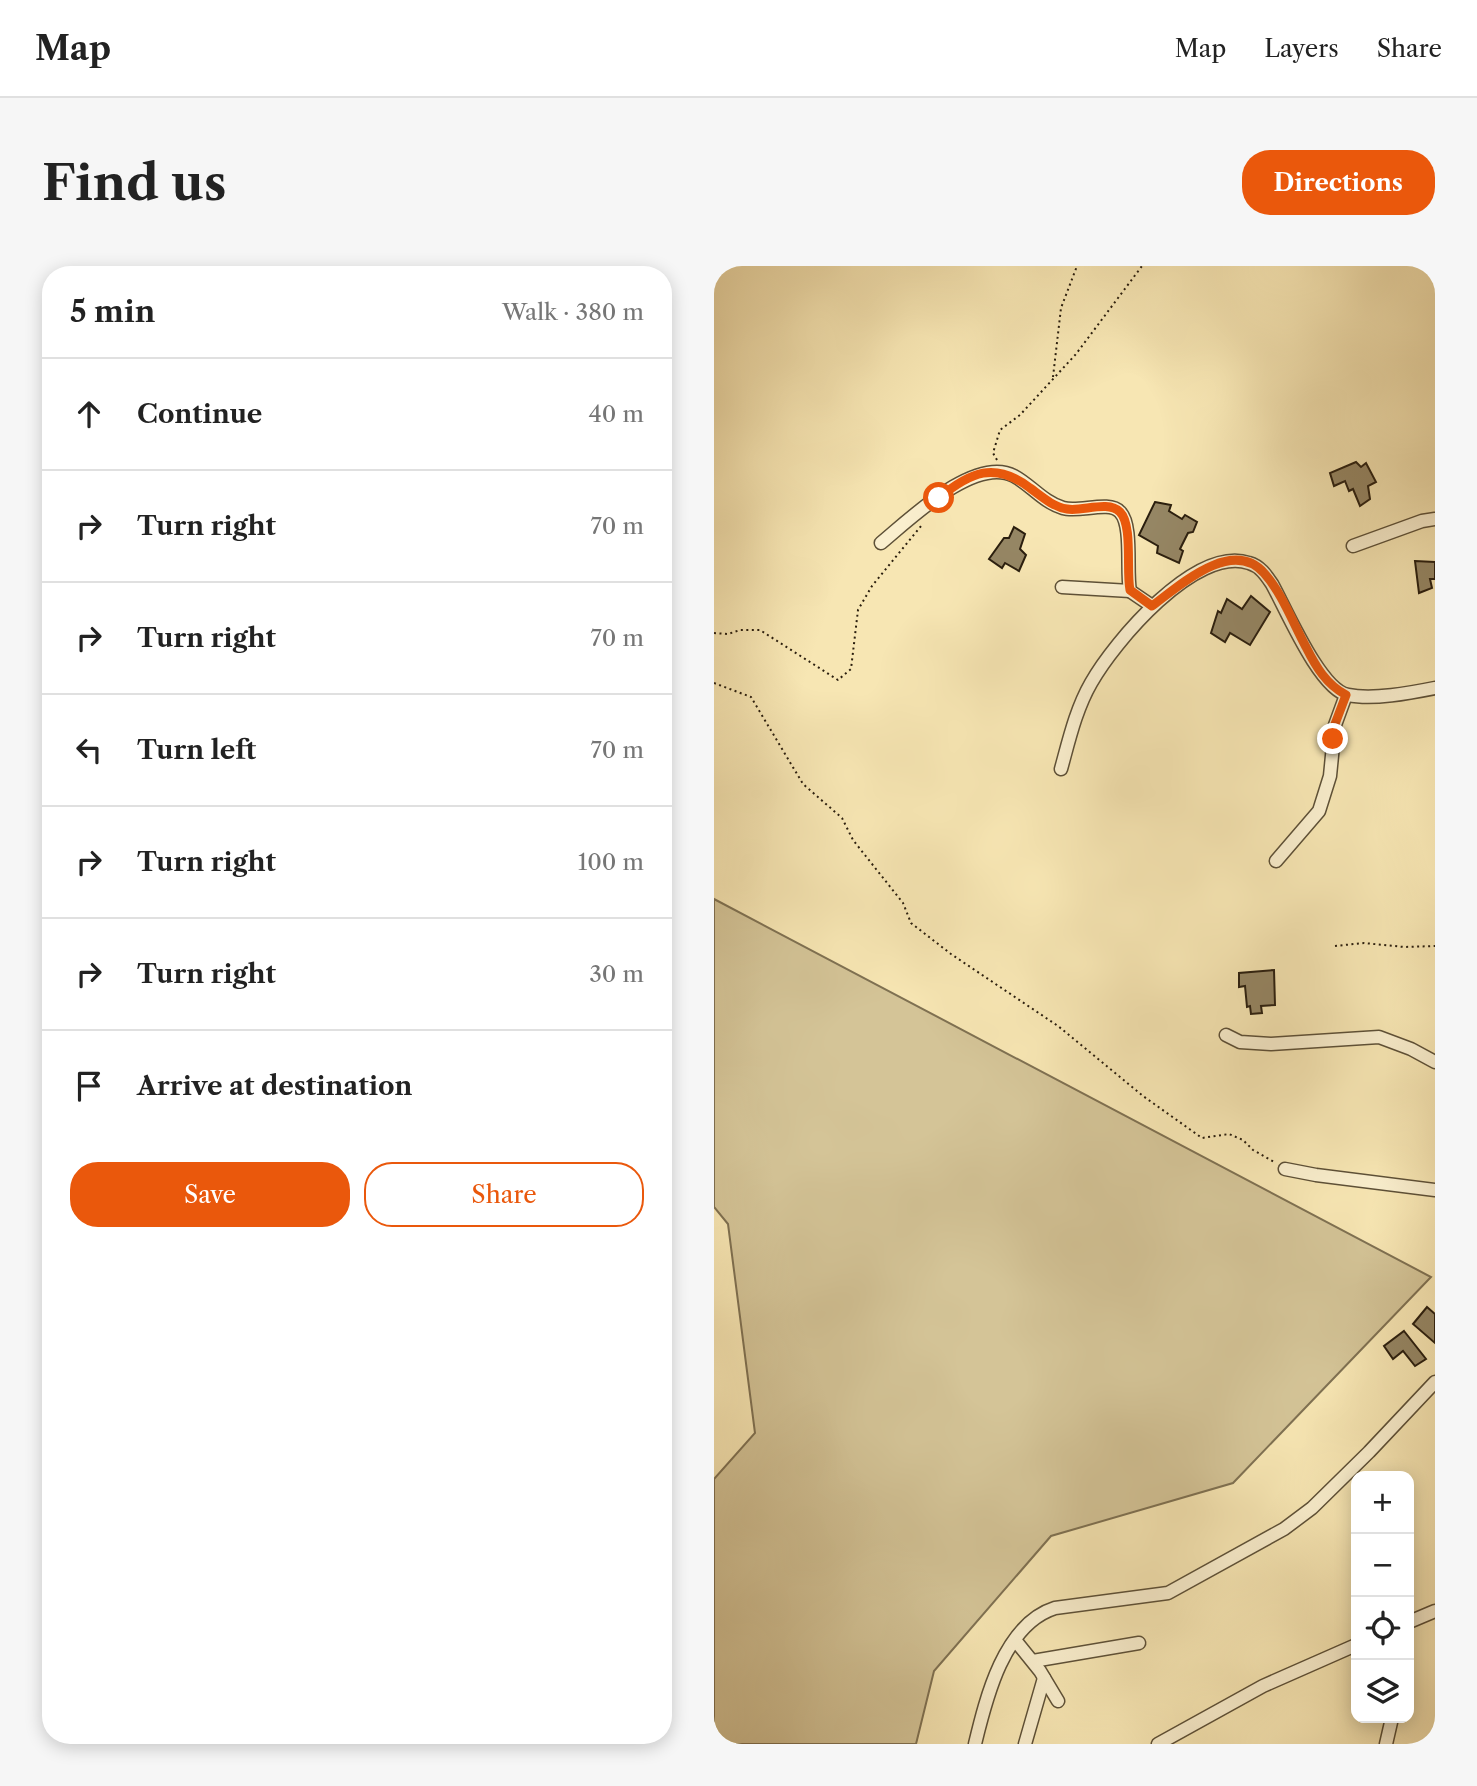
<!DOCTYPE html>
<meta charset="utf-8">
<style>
body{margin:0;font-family:"Libre Caslon Text",serif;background:#f6f6f6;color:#222}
.controls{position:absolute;right:21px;bottom:21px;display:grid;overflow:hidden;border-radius:14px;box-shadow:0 4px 18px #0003}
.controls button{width:63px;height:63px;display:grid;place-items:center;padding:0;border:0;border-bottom:2px solid #e0e0e0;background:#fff;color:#222;font:35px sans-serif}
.stop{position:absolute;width:21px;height:21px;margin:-16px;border:5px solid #ea580c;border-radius:50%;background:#fff}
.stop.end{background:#ea580c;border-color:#fff;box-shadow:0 2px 7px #0008}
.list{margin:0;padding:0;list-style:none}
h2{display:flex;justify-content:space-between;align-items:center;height:91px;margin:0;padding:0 28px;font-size:30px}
h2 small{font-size:23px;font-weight:400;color:#767676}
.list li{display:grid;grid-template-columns:46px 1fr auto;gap:21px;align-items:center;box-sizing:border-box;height:112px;padding:0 28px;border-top:2px solid #e0e0e0}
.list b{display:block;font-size:26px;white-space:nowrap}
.list em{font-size:23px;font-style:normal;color:#767676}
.actions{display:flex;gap:14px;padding:21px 28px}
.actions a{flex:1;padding:16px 0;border:2px solid #ea580c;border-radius:28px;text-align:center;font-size:24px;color:#ea580c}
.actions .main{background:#ea580c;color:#fff}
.icon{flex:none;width:38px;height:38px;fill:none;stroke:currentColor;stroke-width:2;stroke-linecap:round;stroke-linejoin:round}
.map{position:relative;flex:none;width:721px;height:1478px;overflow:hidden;border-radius:28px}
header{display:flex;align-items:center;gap:42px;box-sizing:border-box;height:98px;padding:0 35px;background:#fff;border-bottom:2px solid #e0e0e0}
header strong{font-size:33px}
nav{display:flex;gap:38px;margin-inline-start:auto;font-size:24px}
.intro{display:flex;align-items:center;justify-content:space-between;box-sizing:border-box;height:168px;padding:0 42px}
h1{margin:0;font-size:49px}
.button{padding:18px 32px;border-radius:28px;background:#ea580c;color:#fff;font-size:24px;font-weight:700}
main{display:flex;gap:42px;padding:0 42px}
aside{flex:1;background:#fff;border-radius:28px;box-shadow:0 4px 18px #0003}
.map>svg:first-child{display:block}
.green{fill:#d4c497;stroke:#7f7152;stroke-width:2}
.building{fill:#958664;stroke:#2a1e0e;stroke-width:2}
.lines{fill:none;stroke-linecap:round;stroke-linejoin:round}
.minor-casing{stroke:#5d5037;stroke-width:15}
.path{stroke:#2a1e0e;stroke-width:2;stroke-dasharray:2 3.5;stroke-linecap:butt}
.minor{stroke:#faefce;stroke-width:12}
.route{stroke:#ea580c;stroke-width:9}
</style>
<header>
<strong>Map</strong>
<nav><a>Map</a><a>Layers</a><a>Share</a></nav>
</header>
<div class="intro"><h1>Find us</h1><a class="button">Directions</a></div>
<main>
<aside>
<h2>5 min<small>Walk · 380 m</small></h2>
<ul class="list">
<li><svg class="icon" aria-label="ahead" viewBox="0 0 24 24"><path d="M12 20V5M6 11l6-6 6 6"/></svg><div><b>Continue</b></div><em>40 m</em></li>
<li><svg class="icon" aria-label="right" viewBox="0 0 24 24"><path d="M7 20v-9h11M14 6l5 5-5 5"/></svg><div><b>Turn right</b></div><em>70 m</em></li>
<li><svg class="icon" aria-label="right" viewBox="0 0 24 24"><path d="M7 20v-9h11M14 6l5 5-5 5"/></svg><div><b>Turn right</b></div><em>70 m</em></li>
<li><svg class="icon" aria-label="left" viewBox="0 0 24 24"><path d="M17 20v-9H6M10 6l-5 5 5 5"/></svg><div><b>Turn left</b></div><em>70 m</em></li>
<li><svg class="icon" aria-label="right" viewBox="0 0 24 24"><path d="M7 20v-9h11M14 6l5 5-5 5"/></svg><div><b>Turn right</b></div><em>100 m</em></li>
<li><svg class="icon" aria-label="right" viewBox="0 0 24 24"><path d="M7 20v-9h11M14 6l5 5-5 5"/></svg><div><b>Turn right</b></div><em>30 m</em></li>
<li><svg class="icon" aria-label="arrive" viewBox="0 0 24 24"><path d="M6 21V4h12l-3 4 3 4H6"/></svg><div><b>Arrive at destination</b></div></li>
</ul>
<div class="actions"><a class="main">Save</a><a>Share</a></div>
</aside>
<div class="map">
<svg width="721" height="1478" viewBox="0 0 721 1478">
<rect width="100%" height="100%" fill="#f7e6b3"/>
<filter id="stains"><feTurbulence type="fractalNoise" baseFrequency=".00286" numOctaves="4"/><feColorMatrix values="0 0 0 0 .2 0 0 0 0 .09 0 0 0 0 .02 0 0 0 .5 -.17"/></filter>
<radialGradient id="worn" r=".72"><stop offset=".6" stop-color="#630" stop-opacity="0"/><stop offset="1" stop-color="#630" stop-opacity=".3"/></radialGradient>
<polygon class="green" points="0,633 717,1011 519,1217 337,1270 220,1405 202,1478 0,1478 0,1213 41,1167 14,958 0,941"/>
<g class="building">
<polygon points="642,196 647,201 652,197 662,216 654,220 656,233 646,240 639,223 635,225 631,215 620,220 616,207"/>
<polygon points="441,236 457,239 455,245 468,253 471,249 483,256 479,266 474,267 466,283 469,285 465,297 443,287 444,280 425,269"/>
<polygon points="300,261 311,268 306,283 312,289 305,305 291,297 288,302 275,293 290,272 295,272"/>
<polygon points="701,295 721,296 721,313 716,313 718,322 705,327"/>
<polygon points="537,330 556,346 536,379 516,367 511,376 497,367 504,345 507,347 513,333 528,343"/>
<polygon points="560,704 561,739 547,740 548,747 537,748 536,740 533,741 531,720 525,721 525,707"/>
<polygon points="713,1041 721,1048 721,1077 699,1058"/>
<polygon points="690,1065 712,1093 701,1100 689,1085 679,1093 670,1080"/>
</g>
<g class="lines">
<defs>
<g id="minor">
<path d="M167,277C195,254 261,189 300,210C317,219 329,236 349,242C365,247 395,234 406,246C419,259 412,305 416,325L438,340"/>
<polyline points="639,280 708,255 721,253"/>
<polyline points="348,321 416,325"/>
<path d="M347,503C355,474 362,443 377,417C400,376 482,279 535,297C546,300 552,309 558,318C572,343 606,424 634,429C659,434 696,427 721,422"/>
<polyline points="562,595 605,545 616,510 621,459 632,429"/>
<polyline points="512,769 526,776 557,778 665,771 697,783 721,796"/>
<polyline points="571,903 602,909 721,924"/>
<polyline points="695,1356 721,1345"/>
<polyline points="301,1374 326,1405 344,1435"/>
<polyline points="319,1395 425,1377"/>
<path d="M261,1478C272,1432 290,1358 341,1342L454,1327L570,1263L598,1242L655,1186L721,1116"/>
<polyline points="311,1478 330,1412"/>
<polyline points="444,1478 549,1420 642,1379"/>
<polyline points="672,1478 678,1452"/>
</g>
</defs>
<use href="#minor" class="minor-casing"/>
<g class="path">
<polyline points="339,111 347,42 363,0"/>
<polyline points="283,194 279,187 286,164 306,149 362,88 428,0"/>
<polyline points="0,367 14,368 26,364 46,364 124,414 137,403 144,344 158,320 207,260"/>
<polyline points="0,417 37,431 89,518 128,552 139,574 189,637 197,657 237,688 344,760 429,830 488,872 515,868 529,874 539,884 562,897"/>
<polyline points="621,680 650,677 690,681 721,680"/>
</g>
<use href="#minor" class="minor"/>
</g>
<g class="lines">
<path class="route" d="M225,232C256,206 281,195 316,222C327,230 339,241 353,243C368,246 394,234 406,246C419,259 412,305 416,324L438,340C465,320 518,271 550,307C568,327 579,357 592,381C602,401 612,418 632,429L621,458L619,473"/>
</g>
<rect width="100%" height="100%" filter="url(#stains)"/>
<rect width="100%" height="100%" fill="url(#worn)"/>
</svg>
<div class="controls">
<button>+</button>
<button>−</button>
<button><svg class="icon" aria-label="locate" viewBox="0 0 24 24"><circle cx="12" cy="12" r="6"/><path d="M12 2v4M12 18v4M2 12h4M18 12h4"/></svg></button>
<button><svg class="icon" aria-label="layers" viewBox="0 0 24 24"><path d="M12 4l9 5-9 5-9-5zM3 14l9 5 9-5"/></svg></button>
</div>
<div class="stop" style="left:225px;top:232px"></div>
<div class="stop end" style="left:619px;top:473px"></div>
</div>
</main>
